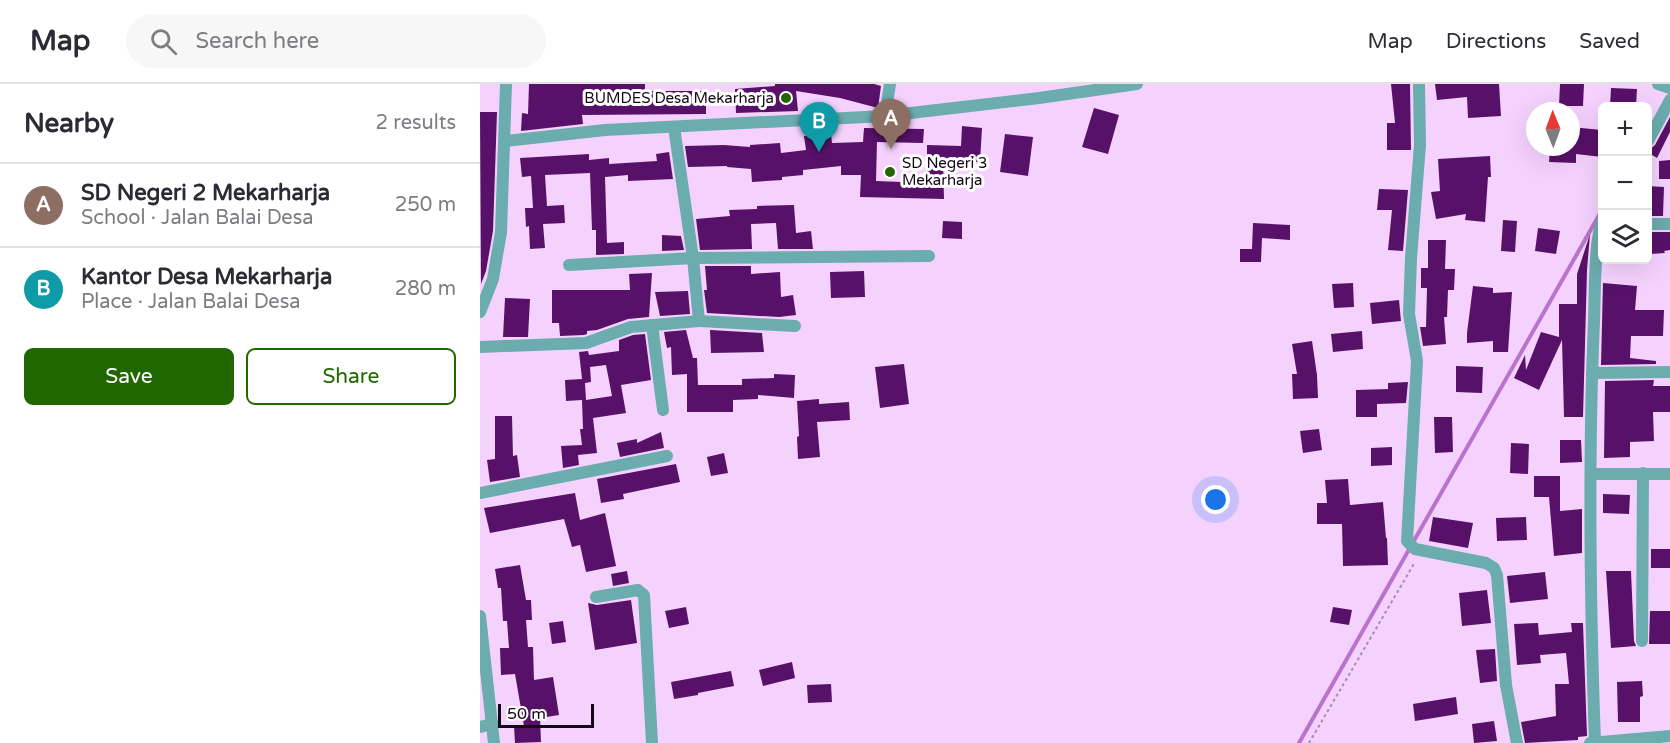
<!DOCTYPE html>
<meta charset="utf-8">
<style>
body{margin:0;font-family:"Varela Round",sans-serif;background:#f7f7f7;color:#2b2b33}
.controls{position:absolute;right:18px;top:18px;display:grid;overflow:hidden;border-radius:9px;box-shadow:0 6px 24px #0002}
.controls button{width:54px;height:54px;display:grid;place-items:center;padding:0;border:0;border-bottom:2px solid #e1e1e2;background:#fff;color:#2b2b33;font:30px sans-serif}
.compass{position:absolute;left:1046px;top:18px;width:54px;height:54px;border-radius:50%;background:#fff;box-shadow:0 6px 24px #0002;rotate:359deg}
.scale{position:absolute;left:18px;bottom:15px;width:96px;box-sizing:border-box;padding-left:6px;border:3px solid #140817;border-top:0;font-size:16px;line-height:21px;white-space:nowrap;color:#140817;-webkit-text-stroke:4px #fff;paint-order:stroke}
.you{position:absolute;left:736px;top:416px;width:21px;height:21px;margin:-15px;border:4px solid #fff;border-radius:50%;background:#1a73e8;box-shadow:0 0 0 9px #1a73e833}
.badge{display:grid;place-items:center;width:39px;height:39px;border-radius:50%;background:#216700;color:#fff;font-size:20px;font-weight:700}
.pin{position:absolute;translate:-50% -50px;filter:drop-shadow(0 2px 3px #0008)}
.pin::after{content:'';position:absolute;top:32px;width:21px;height:18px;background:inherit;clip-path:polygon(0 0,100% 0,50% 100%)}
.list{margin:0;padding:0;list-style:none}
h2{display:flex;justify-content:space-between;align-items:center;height:78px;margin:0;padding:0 24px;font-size:26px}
h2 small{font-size:20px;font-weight:400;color:#7c7c81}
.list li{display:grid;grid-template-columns:39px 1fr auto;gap:18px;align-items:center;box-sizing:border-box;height:84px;padding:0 24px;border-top:2px solid #e1e1e2}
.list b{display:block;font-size:22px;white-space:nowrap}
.list p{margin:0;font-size:20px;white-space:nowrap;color:#7c7c81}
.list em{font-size:20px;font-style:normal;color:#7c7c81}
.actions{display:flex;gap:12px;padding:18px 24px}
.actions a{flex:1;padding:14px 0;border:2px solid #216700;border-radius:9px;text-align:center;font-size:21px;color:#216700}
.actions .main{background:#216700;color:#fff}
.icon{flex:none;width:33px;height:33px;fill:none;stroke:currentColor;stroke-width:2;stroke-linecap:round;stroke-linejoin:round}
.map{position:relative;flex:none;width:1190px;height:659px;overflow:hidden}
header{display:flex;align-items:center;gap:36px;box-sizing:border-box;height:84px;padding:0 30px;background:#fff;border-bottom:2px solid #e1e1e2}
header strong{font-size:28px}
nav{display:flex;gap:33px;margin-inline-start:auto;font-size:21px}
.search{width:420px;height:54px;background:#f7f7f7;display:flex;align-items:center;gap:15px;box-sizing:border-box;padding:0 21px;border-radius:33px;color:#7c7c81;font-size:22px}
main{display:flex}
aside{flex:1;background:#fff}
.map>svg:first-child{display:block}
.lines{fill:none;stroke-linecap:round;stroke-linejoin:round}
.stream{stroke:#ba73cc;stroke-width:4}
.building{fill:#581169;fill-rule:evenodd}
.path{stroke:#a78cae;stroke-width:2;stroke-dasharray:3 3;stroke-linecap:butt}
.minor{stroke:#6bacae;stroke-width:12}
.poi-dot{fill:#216700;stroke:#fff;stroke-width:2}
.labels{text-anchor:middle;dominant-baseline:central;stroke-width:6;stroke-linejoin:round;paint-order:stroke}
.poi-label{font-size:15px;fill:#140817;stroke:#fff;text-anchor:end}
</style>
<header>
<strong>Map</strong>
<div class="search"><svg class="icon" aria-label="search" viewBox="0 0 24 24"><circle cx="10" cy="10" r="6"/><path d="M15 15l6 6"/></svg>Search here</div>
<nav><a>Map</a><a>Directions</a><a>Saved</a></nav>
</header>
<main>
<aside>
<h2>Nearby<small>2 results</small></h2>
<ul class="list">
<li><span class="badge" style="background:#8d6e63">A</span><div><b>SD Negeri 2 Mekarharja</b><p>School · Jalan Balai Desa</p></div><em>250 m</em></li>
<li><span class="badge" style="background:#0f9aa8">B</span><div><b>Kantor Desa Mekarharja</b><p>Place · Jalan Balai Desa</p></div><em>280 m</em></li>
</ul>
<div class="actions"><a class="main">Save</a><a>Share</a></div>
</aside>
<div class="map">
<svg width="1190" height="659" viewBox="0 0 1190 659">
<rect width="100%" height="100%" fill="#f5d2fe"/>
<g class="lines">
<polyline class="stream" points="819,659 1122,126"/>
</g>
<g class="building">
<polygon points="49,0 165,0 165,7 226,7 226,30 102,31 103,40 41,47 42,29 48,30"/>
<polygon points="295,0 394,0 401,2 398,24 360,14 316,7 318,27 256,29 255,5 295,2"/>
<polygon points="911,0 930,0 931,66 907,66 907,39 915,39"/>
<polygon points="955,0 1019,0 1021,32 988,34 987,13 957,16"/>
<polygon points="1080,0 1104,0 1103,22 1079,22"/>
<polygon points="1131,4 1157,5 1156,22 1130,22"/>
<polygon points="614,24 639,31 628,70 602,63"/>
<polygon points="0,28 17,28 13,147 6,187 1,200"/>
<polygon points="1190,33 1190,48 1177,74 1167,68 1175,61"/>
<polygon points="482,42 502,44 500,78 463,75 464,115 380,113 381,91 361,91 361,82 323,86 323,91 302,93 302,96 272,98 271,85 247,83 247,82 208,83 205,62 244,61 270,63 270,61 300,59 301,69 326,66 324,52 351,50 352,59 383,58 384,44 444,45 443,59 397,58 396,97 447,99 447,61 481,62"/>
<polygon points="1091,43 1122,46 1122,73 1096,70 1096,79 1069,78 1070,63 1091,63"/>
<polygon points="525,50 553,53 548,92 520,88"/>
<polygon points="189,68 193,95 148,97 148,91 125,93 127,159 144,158 144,170 116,171 116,146 112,146 110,89 65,91 67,122 84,121 85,139 63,140 65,164 50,165 49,142 46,143 45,124 53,124 51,92 42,93 40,74 109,70 109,76 129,74 129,80 177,77 176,70"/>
<polygon points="1010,72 1011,93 1008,93 1005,138 985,136 986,130 956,135 951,108 960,107 958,75"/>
<polygon points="1190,76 1190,95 1179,95 1179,77"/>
<polygon points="1167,102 1184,103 1183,132 1167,132"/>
<polygon points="899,105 928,106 923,167 908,166 912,126 897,126"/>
<polygon points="314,121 316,149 331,147 333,165 298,165 296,139 271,140 272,165 220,166 216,135 250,132 249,126 277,125 277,122"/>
<polygon points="1023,136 1037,137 1035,168 1021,167"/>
<polygon points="463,137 482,138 482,155 462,154"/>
<polygon points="773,139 810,141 810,156 782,154 781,178 760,178 760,165 772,165"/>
<polygon points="1058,144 1080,147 1076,170 1055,167"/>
<polygon points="1168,148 1190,148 1190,166 1184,167 1185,169 1170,170"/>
<polygon points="1110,150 1107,186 1103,333 1084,333 1082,256 1059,306 1034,294 1045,271 1046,286 1061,248 1079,253 1079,220 1097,220 1097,190"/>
<polygon points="182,151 201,152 204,166 182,167"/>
<polygon points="948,156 966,156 965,185 975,185 974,206 968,206 967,233 964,233 966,260 943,262 940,243 946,243 947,204 941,204 941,184 948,184"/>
<polygon points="225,182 271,182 271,190 300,188 301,213 313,211 316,231 299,233 227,229 224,206 227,206"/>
<polygon points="384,187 385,213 351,214 350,188"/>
<polygon points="172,189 169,233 148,235 117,246 107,247 107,250 104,251 80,252 79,239 72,239 72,206 150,206 149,190"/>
<polygon points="873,199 874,223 854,224 852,200"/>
<polygon points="1123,199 1157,202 1155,226 1184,226 1183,252 1151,252 1150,274 1176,277 1176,280 1121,281"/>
<polygon points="993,202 1013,204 1013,209 1032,208 1028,268 1013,268 1013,257 987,259 987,249"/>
<polygon points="208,207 210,230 180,232 175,208"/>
<polygon points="25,214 50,215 48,253 23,253"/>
<polygon points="919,216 921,237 892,240 890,219"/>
<polygon points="206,246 213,274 217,274 218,301 262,301 262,295 294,294 294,290 315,291 314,314 278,311 278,315 253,316 253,328 207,328 207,290 192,291 191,263 187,264 184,248"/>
<polygon points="230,246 282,249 284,268 231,269"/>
<polygon points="882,247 883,265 853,268 851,250"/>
<path d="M165,250L171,296L141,301L146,329L113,334L117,369L98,371L99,381L83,384L81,362L102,361L100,345H103L102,316L86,317L85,296L102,295L99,268L108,267L109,271L139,267V256L153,251ZM126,281L132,312L106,316L105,299L111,298L110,283Z"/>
<polygon points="832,257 837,291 838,314 813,315 812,290 817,290 812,260"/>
<polygon points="424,280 429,320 400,324 395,283"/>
<polygon points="976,282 1003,283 1002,309 976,308"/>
<polygon points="1174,296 1173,302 1190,302 1190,328 1173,328 1174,357 1150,358 1150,373 1124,374 1125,297"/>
<polygon points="928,298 926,319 897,320 897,333 876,333 876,306 908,305 908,299"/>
<polygon points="339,315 339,320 369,318 370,336 337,338 340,373 318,375 317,353 319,352 317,317"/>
<polygon points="15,332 32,332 33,372 37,371 40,393 10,398 7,376 15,375"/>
<polygon points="954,333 972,333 973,368 955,369"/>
<polygon points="839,345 842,366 823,369 820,347"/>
<polygon points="181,348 184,364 140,373 137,359 157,355 157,359"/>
<polygon points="1080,356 1101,356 1102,378 1080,379"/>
<polygon points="1031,359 1049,360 1048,390 1030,389"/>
<polygon points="912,363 912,381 891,382 891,364"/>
<polygon points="244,369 248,389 231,392 227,373"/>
<polygon points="196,380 200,398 143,410 144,415 121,419 117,395"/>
<polygon points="1054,392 1080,392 1080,427 1102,425 1102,469 1074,472 1069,413 1054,413"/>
<polygon points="868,395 870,421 903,418 906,454 907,454 908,481 863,482 862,440 837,440 837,419 847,419 845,396"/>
<polygon points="95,409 100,436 125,429 136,482 106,488 100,461 92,463 84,435 10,449 4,424"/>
<polygon points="1123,410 1150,411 1149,430 1123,429"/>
<polygon points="953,433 993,439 988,464 949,457"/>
<polygon points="1046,433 1047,456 1017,457 1016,434"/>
<rect x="1171" y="465" width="19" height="19"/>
<polygon points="40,481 46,516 51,516 52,536 46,536 48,563 53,563 54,596 73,593 79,631 60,634 61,658 35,659 34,642 44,642 35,590 21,591 20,564 29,564 27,537 23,537 21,504 18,504 15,485"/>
<polygon points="147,487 149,499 133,502 131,490"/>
<polygon points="1126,487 1151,487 1154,557 1156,562 1131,564"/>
<polygon points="1065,488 1068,515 1030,519 1027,492"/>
<polygon points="1007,506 1011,539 982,542 979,509"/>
<polygon points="151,516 157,559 115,566 108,519 117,521"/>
<polygon points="206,523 209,540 189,544 185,527"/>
<polygon points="853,523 872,526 869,541 850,538"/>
<polygon points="1170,527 1190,527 1190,560 1169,560"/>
<polygon points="83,537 86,558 72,560 69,539"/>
<polygon points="1058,539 1059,551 1092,548 1091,539 1103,539 1107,652 1098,653 1098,656 1045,659 1041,638 1076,632 1075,600 1089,600 1086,569 1060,571 1061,579 1037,581 1034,540"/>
<polygon points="1015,565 1017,597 1000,599 996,566"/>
<polygon points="312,578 315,594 283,602 279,586"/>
<polygon points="251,587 254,602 218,609 218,611 194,615 191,598"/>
<polygon points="1162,597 1163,612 1160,613 1160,638 1138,638 1137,598"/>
<polygon points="351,600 352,618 328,619 327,601"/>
<polygon points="976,613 978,630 935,637 933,620"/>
<polygon points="1014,637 1017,657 994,659 992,640"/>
</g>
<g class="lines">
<polyline class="path" points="829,659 935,478"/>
<g class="minor">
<polyline points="939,0 940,61 931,174 929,230 937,277 927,457 935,465 1006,479 1014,484 1017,491 1026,601 1037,659"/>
<polyline points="1178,0 1190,4"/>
<polyline points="405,32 410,0"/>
<polyline points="25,57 125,46 405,32 559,14 657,0"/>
<polyline points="1168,57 1190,16"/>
<polyline points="1168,140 1190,140"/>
<polyline points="89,181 213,174 194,43"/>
<polyline points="0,228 13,195 21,148 26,0"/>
<polyline points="219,237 315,242"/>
<polyline points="172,241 183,326"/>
<polyline points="0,263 106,259 151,243 219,237 213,174 449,172"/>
<polyline points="1112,289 1190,288"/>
<polyline points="1111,390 1190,390"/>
<polyline points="0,409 187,372"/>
<polyline points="116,513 158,506 164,511 172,659"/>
<polyline points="0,532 14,659"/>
<polyline points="1162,557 1163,389"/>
<polyline points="0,643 13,640"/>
<polyline points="1110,659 1190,652"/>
<path d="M1115,659C1110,519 1108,377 1114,237C1115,214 1114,157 1122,138"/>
</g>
</g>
<g class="poi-dot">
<circle cx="306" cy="14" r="6"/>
<circle cx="410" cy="88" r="6"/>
</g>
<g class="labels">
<g class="poi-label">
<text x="294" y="14">BUMDES Desa Mekarharja</text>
<text x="422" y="79" text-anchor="start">SD Negeri 3<tspan x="422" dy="17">Mekarharja</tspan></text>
</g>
</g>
</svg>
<div class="controls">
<button>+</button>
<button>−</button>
<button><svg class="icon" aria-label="layers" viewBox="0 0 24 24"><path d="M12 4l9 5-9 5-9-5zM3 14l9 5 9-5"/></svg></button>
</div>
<svg class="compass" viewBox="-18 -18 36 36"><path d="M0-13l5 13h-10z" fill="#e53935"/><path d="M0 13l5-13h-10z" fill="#7c7c81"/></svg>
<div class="scale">50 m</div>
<div class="you"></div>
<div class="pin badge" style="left:411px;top:65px;background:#8d6e63">A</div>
<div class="pin badge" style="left:339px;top:68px;background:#0f9aa8">B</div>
</div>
</main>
